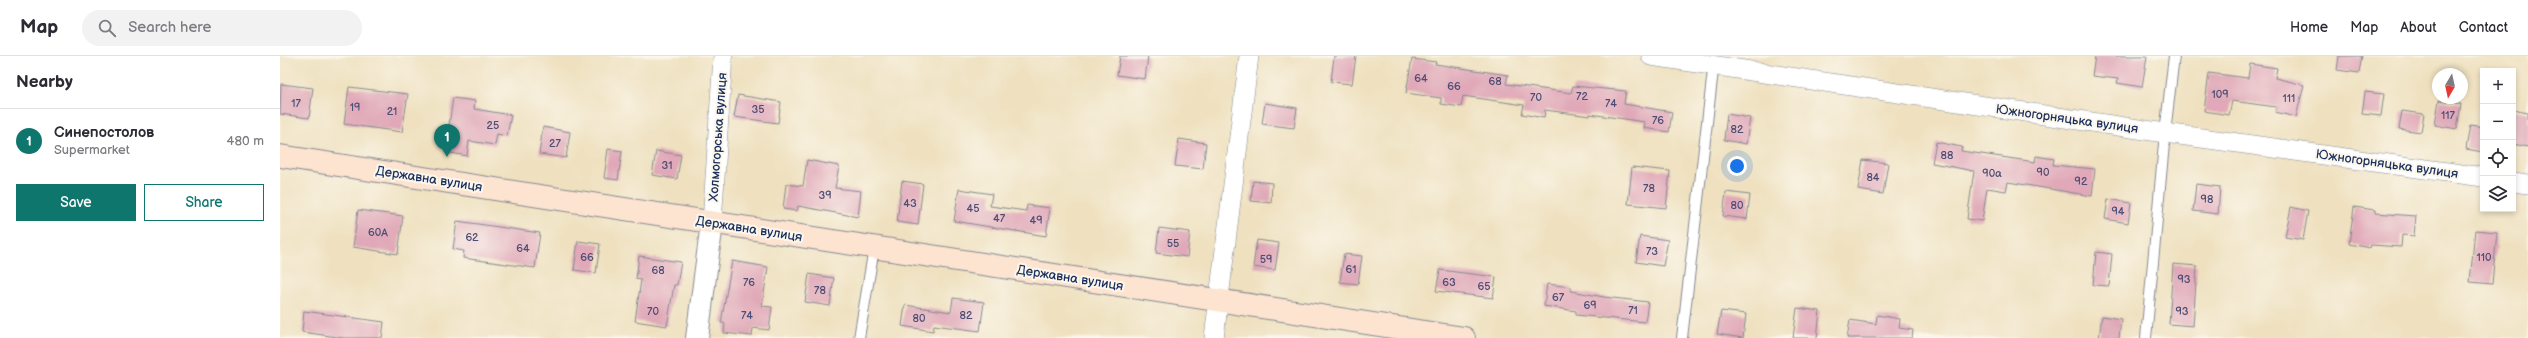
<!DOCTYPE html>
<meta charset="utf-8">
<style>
body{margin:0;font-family:"Balsamiq Sans",sans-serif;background:#f2f2f3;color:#2b2b33}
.controls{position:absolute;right:12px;top:12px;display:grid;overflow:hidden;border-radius:0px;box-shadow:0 2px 6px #0003}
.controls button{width:36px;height:36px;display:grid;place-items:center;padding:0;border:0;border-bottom:1px solid #e1e1e2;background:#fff;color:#2b2b33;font:20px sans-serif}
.compass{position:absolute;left:2152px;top:12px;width:36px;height:36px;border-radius:50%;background:#fff;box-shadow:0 2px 6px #0003;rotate:189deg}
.you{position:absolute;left:1457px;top:110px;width:14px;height:14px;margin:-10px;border:3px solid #fff;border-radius:50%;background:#1a73e8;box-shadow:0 0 0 6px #1a73e833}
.badge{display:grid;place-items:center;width:26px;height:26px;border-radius:50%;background:#0f766e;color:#fff;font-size:13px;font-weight:700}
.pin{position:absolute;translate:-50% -33px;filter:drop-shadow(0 1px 2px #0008)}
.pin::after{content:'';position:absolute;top:21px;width:14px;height:12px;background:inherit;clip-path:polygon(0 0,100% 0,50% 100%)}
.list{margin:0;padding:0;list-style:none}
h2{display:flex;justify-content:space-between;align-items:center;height:52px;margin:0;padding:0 16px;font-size:17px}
h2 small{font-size:13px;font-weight:400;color:#7c7c81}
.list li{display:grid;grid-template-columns:26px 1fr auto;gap:12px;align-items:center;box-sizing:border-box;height:64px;padding:0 16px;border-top:1px solid #e1e1e2}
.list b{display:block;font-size:15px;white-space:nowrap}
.list p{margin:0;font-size:13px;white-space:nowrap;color:#7c7c81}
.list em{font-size:13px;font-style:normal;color:#7c7c81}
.actions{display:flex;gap:8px;padding:12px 16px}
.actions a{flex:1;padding:9px 0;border:1px solid #0f766e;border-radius:0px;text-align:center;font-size:14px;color:#0f766e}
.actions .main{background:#0f766e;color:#fff}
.icon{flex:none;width:22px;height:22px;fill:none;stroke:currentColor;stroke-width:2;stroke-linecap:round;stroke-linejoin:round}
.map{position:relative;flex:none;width:2248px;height:282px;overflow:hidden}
header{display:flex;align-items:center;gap:24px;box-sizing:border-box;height:56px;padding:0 20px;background:#fff;border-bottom:1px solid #e1e1e2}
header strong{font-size:19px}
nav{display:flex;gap:22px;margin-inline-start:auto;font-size:14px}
.search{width:280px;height:36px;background:#f2f2f3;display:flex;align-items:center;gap:10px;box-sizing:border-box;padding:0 14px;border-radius:22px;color:#7c7c81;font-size:15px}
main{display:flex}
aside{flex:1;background:#fff}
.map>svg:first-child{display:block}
.building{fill:#e0a8b8}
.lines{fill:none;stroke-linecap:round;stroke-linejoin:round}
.service-casing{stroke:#85888f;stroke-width:12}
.minor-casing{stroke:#85888f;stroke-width:20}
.tertiary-casing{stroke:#85888f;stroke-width:24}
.secondary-casing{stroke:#85888f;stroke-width:24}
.service{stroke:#fff;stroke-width:10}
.minor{stroke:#fff;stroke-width:19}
.tertiary{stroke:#fff;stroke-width:22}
.secondary{stroke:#fde4d1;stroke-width:22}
.labels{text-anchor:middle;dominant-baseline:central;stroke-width:4;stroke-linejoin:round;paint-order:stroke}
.number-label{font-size:11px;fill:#4c4d74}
.street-label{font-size:13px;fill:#1b2f5e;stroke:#fbf7ec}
</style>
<header>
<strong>Map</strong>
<div class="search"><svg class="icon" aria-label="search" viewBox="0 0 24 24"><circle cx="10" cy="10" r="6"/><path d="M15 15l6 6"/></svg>Search here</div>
<nav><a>Home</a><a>Map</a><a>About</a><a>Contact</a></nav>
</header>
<main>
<aside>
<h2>Nearby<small></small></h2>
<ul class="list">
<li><span class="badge">1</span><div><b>Синепостолов</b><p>Supermarket</p></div><em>480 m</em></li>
</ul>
<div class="actions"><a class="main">Save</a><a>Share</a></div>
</aside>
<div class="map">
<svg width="2248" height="282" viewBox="0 0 2248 282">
<rect width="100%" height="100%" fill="#fbf7ec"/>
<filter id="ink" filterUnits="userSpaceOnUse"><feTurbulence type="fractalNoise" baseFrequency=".025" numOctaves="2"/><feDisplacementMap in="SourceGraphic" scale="8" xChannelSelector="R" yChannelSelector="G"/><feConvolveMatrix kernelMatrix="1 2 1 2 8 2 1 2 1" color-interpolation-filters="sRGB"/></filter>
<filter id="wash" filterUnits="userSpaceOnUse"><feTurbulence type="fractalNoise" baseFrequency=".012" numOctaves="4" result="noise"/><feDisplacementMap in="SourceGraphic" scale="16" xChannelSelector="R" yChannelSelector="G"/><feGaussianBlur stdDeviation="0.9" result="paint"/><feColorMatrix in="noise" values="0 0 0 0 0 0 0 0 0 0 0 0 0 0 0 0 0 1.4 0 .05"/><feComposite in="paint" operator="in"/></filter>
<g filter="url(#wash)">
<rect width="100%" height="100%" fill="#efe1c0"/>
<g id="blocks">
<g class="building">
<polygon points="840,0 868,0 865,23 837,19"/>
<polygon points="1054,0 1076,0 1072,28 1051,26"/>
<polygon points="1815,0 1867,0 1862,31 1837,27 1838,23 1812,20"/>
<polygon points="2059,0 2082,0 2079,17 2057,14"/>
<polygon points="1132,3 1156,6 1155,8 1228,19 1226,28 1291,37 1293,30 1346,35 1344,48 1392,56 1389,76 1364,72 1365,66 1310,58 1310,60 1265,54 1264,62 1242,58 1244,49 1183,40 1181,51 1161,48 1161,42 1126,37"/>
<polygon points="1970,8 1997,12 1995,22 2024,29 2016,61 1995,56 1996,51 1952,45 1949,59 1924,55 1929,17 1968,22"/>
<polygon points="1,28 33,32 29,62 0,58"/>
<polygon points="69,31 128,38 122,76 64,68"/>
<polygon points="2085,36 2104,38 2101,60 2082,58"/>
<polygon points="458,39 501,46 498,67 454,61"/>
<polygon points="173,42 195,45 194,53 231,59 227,80 217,78 215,89 189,85 187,100 165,96"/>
<polygon points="2159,44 2181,48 2177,73 2155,69"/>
<polygon points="985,47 1017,52 1014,72 982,68"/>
<polygon points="2233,54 2248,57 2248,91 2233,88"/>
<polygon points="2122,55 2144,58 2141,76 2119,73"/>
<polygon points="1447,58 1470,62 1466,88 1444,84"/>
<polygon points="2190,69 2203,71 2203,96 2186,93"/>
<polygon points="263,71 290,76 286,102 259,98"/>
<polygon points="899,83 926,87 923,113 895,110"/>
<polygon points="1656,86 1682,91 1681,95 1755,106 1756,100 1774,103 1773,109 1815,113 1812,140 1728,126 1726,135 1707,132 1702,165 1687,163 1694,115 1652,107"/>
<polygon points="328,93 342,95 338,124 324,122"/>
<polygon points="376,95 401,99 397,123 372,119"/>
<polygon points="527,104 559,110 555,132 581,135 578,161 518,150 517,155 503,153 506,128 523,130"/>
<polygon points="1583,104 1608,107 1603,138 1578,134"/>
<polygon points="1352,111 1390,115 1386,152 1348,148"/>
<polygon points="622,125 643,128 638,169 617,166"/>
<polygon points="973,125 992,127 991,147 971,145"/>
<polygon points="1916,128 1940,131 1938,158 1913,155"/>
<polygon points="679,133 712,138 710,150 746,155 747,149 770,152 766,180 674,165"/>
<polygon points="1446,136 1470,139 1467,163 1443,160"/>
<polygon points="1828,143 1851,147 1848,167 1825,163"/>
<polygon points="2011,151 2028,155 2023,184 2005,181"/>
<polygon points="2074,151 2095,154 2095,157 2136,160 2134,180 2122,179 2121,191 2091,189 2090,192 2069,188"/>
<polygon points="78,154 123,160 118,198 73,191"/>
<polygon points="177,165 260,177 255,212 183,202 184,195 173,193"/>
<polygon points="879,172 910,176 907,201 876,197"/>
<polygon points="2195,174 2217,176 2212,228 2190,226"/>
<polygon points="1360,180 1388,184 1383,210 1356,206"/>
<polygon points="977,184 999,187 995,214 973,211"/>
<polygon points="298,185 320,188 316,217 294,214"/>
<polygon points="1816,196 1832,198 1829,230 1813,229"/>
<polygon points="1064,198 1082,200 1078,228 1060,226"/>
<polygon points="359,200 401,206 397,229 394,229 387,270 355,265 361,224 356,223"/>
<polygon points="452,205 488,211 482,250 492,251 489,274 473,272 472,280 444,277 445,267 441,267"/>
<polygon points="1893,208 1917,210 1913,270 1889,268"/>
<polygon points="1160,214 1216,221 1213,242 1156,235"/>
<polygon points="529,218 554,222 550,250 525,246"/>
<polygon points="1267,228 1291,231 1291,235 1324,241 1368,246 1365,266 1296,259 1296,255 1264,250"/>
<polygon points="673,242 704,246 700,275 654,269 653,275 622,270 625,249 671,256"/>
<polygon points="1517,252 1540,255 1537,282 1513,282"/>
<polygon points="24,255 104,266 102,282 64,282 22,276"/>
<polygon points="1441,255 1466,258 1463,282 1437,278"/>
<polygon points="1597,259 1620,263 1619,272 1633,274 1632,282 1567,282 1570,264 1596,268"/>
<polygon points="1822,260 1841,263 1839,282 1819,282"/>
</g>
</g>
</g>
<g filter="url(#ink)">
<use href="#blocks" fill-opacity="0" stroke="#85888f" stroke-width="1"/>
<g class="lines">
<defs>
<g id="service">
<polyline points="579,282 594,192"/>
<polyline points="1402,282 1434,6"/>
<polyline points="1866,282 1885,77 1894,0"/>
</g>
<g id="minor">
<polyline points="1371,0 1885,77 2203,121"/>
<polyline points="2233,126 2248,128"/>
<polyline points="432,167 443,0"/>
<polyline points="934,282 969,0"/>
</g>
<polyline id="tertiary" points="417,282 432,167"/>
<polyline id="secondary" points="0,100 1184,282"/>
</defs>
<use href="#service" class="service-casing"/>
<use href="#minor" class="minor-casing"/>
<use href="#tertiary" class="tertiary-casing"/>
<use href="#secondary" class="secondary-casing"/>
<use href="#service" class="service"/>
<use href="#minor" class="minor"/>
<use href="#tertiary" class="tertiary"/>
<use href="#secondary" class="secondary"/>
</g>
</g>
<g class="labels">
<g class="number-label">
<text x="1141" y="22">64</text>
<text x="1215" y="25">68</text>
<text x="1174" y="30">66</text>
<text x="1940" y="38">109</text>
<text x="1302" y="40">72</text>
<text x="1256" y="41">70</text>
<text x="2009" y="42">111</text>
<text x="16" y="47">17</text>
<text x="1331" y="47">74</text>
<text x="75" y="51">19</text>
<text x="478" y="53">35</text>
<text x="112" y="55">21</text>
<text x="2168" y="59">117</text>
<text x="1378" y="64">76</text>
<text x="213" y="69">25</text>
<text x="1457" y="73">82</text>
<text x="275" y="87">27</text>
<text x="1667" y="99">88</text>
<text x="387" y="109">31</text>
<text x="1763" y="116">90</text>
<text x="1712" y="117">90а</text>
<text x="1593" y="121">84</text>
<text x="1801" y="125">92</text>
<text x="1369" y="132">78</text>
<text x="545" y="139">39</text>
<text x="1927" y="143">98</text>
<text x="630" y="147">43</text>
<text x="1457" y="149">80</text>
<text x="693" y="152">45</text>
<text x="1838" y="155">94</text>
<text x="719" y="162">47</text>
<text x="756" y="164">49</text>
<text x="98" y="176">60А</text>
<text x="192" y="181">62</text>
<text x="893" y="187">55</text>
<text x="243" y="192">64</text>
<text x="1372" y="195">73</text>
<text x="307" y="201">66</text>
<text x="2204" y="201">110</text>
<text x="986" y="203">59</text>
<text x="1071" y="213">61</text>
<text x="378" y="214">68</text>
<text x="1904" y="223">93</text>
<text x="469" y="226">76</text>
<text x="1169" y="226">63</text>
<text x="1204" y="230">65</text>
<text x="540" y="234">78</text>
<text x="1278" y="241">67</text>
<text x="1310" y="249">69</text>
<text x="1353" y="254">71</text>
<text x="373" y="255">70</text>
<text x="1902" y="255">93</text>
<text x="467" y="259">74</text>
<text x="686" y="259">82</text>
<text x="639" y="262">80</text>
</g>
<g class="street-label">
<text transform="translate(1787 63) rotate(8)">Южногорняцька вулиця</text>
<text transform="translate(438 81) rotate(-86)">Холмогорська вулиця</text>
<text transform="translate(2107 108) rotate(8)">Южногорняцька вулиця</text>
<text transform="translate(149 123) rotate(9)">Державна вулиця</text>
<text transform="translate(469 173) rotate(9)">Державна вулиця</text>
<text transform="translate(790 222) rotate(9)">Державна вулиця</text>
</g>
</g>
</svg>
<div class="controls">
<button>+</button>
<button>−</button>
<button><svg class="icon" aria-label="locate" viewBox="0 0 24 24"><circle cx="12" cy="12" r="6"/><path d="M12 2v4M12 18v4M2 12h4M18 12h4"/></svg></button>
<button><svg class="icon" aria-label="layers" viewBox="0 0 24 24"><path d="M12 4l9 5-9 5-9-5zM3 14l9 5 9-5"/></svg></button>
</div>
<svg class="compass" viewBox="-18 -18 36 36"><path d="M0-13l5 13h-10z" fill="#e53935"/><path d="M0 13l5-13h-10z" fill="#7c7c81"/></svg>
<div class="you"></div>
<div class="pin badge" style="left:167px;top:101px">1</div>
</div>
</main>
